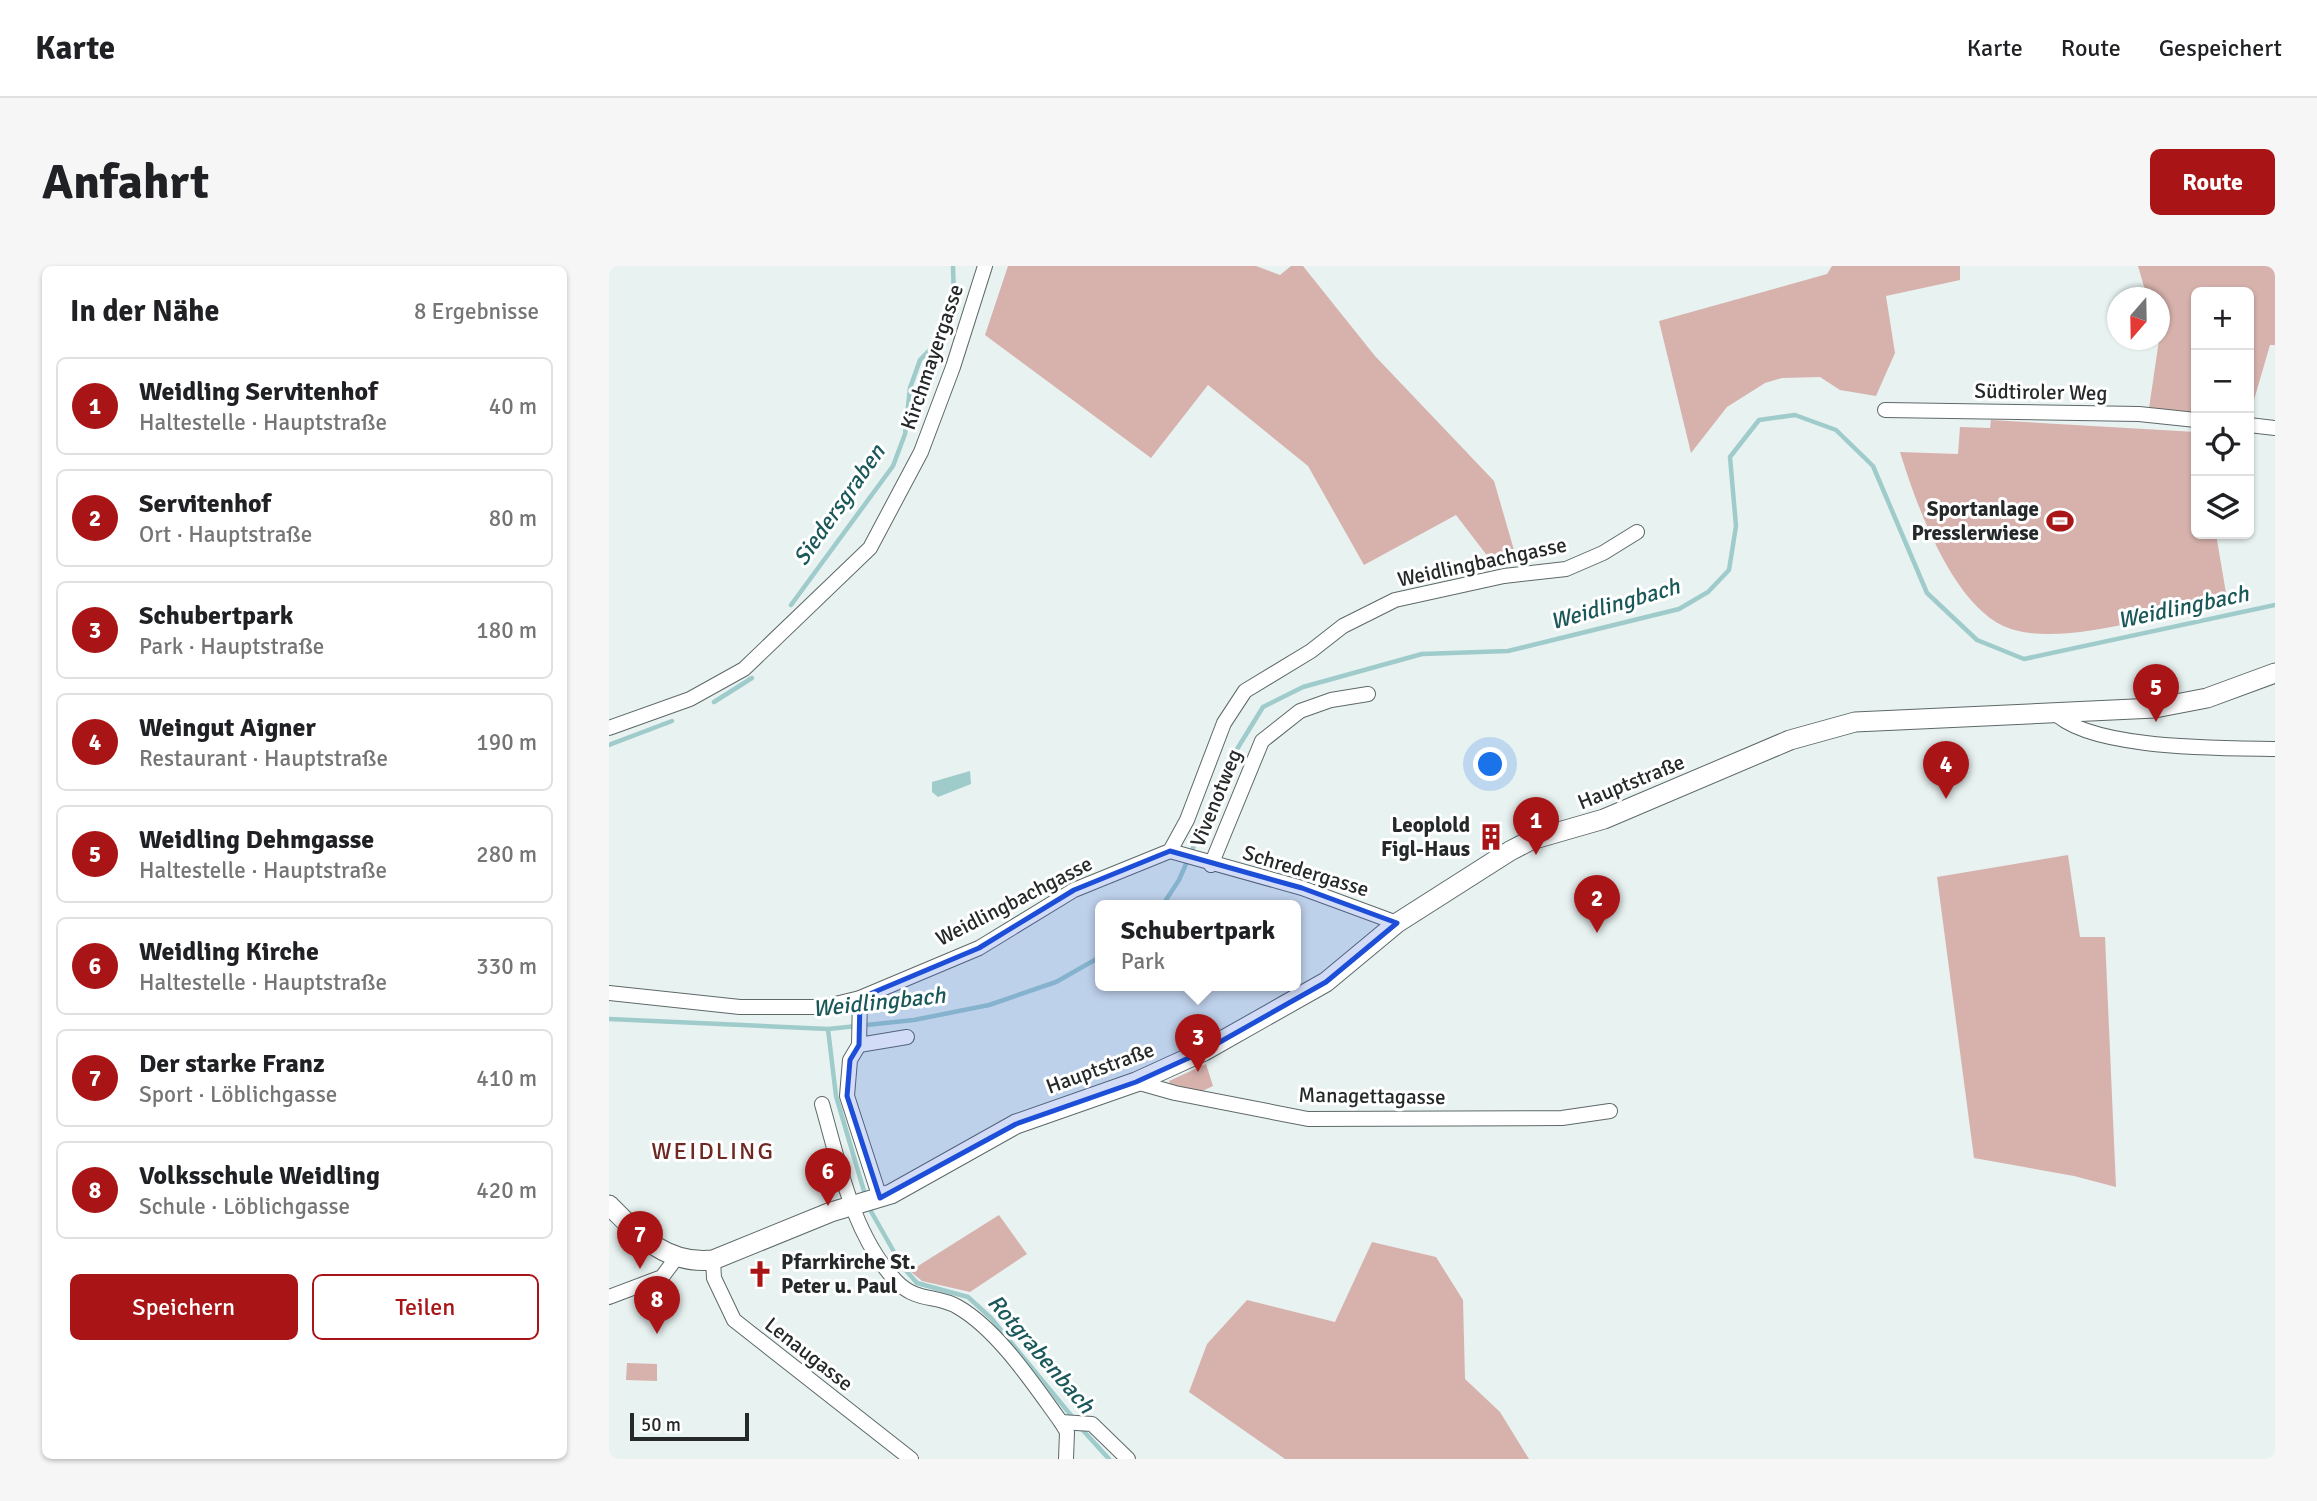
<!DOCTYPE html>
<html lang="de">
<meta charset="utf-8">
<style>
body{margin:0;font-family:Signika,sans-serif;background:#f6f6f6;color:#202124}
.controls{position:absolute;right:21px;top:21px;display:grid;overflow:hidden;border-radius:10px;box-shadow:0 2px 5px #0004}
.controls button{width:63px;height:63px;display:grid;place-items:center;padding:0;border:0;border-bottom:2px solid #e0e0e0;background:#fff;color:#202124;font:35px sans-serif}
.compass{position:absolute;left:1498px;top:21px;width:63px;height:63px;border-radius:50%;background:#fff;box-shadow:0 2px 5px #0004;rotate:200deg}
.scale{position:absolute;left:21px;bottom:18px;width:119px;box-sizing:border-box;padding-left:7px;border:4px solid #252929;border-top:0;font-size:19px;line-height:24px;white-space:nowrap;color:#252929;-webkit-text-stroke:5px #fff;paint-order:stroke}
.you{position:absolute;left:882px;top:499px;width:24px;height:24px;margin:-18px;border:5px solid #fff;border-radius:50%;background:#1a73e8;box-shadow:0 0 0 10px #1a73e833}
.badge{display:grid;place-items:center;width:46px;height:46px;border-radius:50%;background:#a91516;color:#fff;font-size:23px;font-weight:700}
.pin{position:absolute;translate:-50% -58px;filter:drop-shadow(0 2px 4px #0008)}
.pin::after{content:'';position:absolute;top:37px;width:24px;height:21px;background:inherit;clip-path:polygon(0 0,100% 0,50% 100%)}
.popup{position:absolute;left:486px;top:634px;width:206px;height:91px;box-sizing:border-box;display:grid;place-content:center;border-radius:10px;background:#fff;filter:drop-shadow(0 2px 5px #0005);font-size:23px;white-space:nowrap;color:#757577}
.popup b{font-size:26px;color:#202124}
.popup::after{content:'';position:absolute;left:50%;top:100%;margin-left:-14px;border:14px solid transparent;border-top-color:#fff}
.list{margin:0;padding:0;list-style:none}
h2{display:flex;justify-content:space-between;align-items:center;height:91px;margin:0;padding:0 28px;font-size:30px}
h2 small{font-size:23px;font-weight:400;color:#757577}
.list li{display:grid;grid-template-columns:46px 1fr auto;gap:21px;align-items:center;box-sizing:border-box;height:98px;margin:0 14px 14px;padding:0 14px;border:2px solid #e0e0e0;border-radius:10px}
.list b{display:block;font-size:26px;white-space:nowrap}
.list p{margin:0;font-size:23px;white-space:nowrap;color:#757577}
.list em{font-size:23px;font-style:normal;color:#757577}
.actions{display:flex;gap:14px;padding:21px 28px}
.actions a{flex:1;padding:16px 0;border:2px solid #a91516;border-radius:10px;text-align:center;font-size:24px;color:#a91516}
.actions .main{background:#a91516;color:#fff}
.icon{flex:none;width:38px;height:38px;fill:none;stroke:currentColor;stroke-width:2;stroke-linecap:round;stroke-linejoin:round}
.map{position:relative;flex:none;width:1666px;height:1193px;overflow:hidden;border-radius:10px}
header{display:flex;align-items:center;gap:42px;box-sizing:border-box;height:98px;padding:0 35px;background:#fff;border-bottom:2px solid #e0e0e0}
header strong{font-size:33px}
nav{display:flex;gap:38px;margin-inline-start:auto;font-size:24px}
.intro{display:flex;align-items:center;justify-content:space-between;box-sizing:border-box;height:168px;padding:0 42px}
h1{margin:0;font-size:49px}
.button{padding:18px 32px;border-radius:10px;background:#a91516;color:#fff;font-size:24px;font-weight:700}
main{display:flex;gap:42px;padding:0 42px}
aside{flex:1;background:#fff;border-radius:10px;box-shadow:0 2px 5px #0004}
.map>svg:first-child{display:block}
.green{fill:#d7b2ad}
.water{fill:#9fcbcb}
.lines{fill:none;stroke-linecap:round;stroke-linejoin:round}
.stream{stroke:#9fcbcb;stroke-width:4.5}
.minor-casing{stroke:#5e6868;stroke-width:16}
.secondary-casing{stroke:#5e6868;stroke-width:21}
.minor{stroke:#fff;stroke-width:14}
.secondary{stroke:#fff;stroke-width:19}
.marked{fill:#1d4ed8;fill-opacity:0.2;stroke:#1d4ed8;stroke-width:5;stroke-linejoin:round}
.labels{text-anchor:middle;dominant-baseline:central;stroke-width:6;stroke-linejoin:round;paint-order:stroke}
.street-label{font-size:21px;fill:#252929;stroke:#fff}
.poi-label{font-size:21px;font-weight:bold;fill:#252929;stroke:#fff;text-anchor:end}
.water-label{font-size:23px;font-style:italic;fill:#1a5859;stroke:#fff}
.quarter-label{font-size:24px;letter-spacing:2px;fill:#6e2923;stroke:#fff}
</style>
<header>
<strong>Karte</strong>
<nav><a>Karte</a><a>Route</a><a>Gespeichert</a></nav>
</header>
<div class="intro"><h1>Anfahrt</h1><a class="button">Route</a></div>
<main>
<aside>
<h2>In der Nähe<small>8 Ergebnisse</small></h2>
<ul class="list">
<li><span class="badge">1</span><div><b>Weidling Servitenhof</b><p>Haltestelle · Hauptstraße</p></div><em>40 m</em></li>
<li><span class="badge">2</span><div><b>Servitenhof</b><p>Ort · Hauptstraße</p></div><em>80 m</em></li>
<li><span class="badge">3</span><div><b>Schubertpark</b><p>Park · Hauptstraße</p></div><em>180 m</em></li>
<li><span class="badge">4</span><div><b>Weingut Aigner</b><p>Restaurant · Hauptstraße</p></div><em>190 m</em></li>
<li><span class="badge">5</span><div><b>Weidling Dehmgasse</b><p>Haltestelle · Hauptstraße</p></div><em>280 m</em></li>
<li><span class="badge">6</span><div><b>Weidling Kirche</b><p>Haltestelle · Hauptstraße</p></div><em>330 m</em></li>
<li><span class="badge">7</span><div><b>Der starke Franz</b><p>Sport · Löblichgasse</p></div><em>410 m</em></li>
<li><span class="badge">8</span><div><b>Volksschule Weidling</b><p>Schule · Löblichgasse</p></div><em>420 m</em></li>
</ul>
<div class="actions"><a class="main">Speichern</a><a>Teilen</a></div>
</aside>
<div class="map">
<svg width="1666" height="1193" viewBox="0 0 1666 1193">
<rect width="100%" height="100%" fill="#e7f2f1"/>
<g class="green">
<polygon points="399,0 647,0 671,9 682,0 694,0 766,90 885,215 907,291 883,296 847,249 755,299 699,200 599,119 542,192 376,69"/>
<polygon points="1223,0 1351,0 1351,14 1277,30 1286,87 1267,130 1231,124 1211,111 1173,112 1156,117 1118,141 1082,187 1050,55 1218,8"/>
<polygon points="1529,0 1666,0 1666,79 1661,79 1640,151 1640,26 1587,26 1587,153 1539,149 1550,74 1550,32 1538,31"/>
<path d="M1382,154L1587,166V268H1607L1618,333C1561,346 1457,381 1402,363C1345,345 1307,238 1291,186L1349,188L1351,161L1381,162Z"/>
<polygon points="1459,589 1471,671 1496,671 1507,921 1465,910 1365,892 1328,611"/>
<polygon points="597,798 604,820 589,827 563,822 560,815"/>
<polygon points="390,949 418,988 361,1026 313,1015 301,1005"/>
<polygon points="763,976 827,991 854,1034 856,1113 891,1146 920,1193 676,1193 580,1126 598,1078 638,1034 726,1056"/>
<polygon points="18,1097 48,1098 48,1115 17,1114"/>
</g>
<polygon class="water" points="361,505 362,518 329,531 323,526 323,516"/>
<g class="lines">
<g class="stream">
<polyline points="182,339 284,200 296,168 301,122 311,94 331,73 345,35 344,0"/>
<polyline points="105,436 143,412"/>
<polyline points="0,479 63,455"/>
<polyline points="553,640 570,614 625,488 654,441 694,421 813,388 899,385 1070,343 1099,326 1120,304 1127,260 1121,191 1150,154 1186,149 1227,164 1264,200 1318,327 1368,374 1415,393 1666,339"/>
<polyline points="0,753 219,763 305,754 380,739 447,716 491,691"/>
<polyline points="219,763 227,830 257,932"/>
<polyline points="259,940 293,1000 308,1017 359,1031 382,1052 465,1153"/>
<polyline points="470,1160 500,1193"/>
</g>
<defs>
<g id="minor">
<polyline points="1276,144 1530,148 1587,154"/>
<polyline points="1640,159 1666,162"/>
<path d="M1444,445C1478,484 1614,482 1666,483"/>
<polyline points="0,462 81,433 135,403 261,282 312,186 344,101 376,0"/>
<polyline points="561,585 693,622 788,657"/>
<polyline points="602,599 653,475 691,445 722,434 759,428"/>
<polyline points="0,727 131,741 214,741 251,732 370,682 465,624 561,585 578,554 615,457 636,425 702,385 734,360 786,334 895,310 957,303 994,287 1028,266"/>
<polyline points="251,732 250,779 241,794 238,830 271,932"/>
<polyline points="250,779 298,771"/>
<polyline points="527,816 566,827 699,853 953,852 1001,845"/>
<path d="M213,838C230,897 243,968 287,1015C308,1037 327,1028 349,1041C389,1064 425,1119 452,1156L458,1166L457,1193"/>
<polyline points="104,994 105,1012 125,1054 302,1193"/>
<polyline points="0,1031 53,1011 68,991"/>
<polyline points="452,1156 483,1158 519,1193"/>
</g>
<path id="secondary" d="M0,939C30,969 57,999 104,994L222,946L282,928L407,858L527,816L595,785L717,716L788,657L901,585L922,574L995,553L1181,474L1246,456L1546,442L1598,432L1666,407"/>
</defs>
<use href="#minor" class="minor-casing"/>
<use href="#secondary" class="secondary-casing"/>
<use href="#minor" class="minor"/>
<use href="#secondary" class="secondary"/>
</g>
<path class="marked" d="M561,585L693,622L788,657L717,716L595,785L527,816L407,858L271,932L238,830L241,794L250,779L251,732L370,682L465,624Z"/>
<defs>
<symbol id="stadium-bare" viewBox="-9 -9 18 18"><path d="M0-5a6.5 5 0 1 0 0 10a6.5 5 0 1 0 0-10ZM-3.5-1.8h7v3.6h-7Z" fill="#a91516" stroke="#fff" stroke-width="2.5" paint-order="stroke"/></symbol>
<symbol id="building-bare" viewBox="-9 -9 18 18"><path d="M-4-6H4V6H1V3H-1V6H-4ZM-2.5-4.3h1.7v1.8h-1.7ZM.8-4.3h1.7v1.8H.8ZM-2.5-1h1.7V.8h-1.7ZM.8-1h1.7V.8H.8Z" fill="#a91516" stroke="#fff" stroke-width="2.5" paint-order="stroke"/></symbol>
<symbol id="church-bare" viewBox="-9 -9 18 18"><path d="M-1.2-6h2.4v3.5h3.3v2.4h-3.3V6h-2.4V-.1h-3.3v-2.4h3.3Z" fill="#a91516" stroke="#fff" stroke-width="2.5" paint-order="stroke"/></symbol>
</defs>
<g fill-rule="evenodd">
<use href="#stadium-bare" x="1432" y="236" width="38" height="38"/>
<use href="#building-bare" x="863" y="552" width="38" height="38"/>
<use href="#church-bare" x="132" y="989" width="38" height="38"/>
</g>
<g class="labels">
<g class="street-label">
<text transform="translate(323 91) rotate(-71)">Kirchmayergasse</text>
<text transform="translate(1432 126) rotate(1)">Südtiroler Weg</text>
<text transform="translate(873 296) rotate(-12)">Weidlingbachgasse</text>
<text transform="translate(1022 516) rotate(-22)">Hauptstraße</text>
<text transform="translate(607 532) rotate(-68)">Vivenotweg</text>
<text transform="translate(697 605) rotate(17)">Schredergasse</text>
<text transform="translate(405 635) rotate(-27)">Weidlingbachgasse</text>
<text transform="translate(491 802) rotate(-20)">Hauptstraße</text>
<text transform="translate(763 830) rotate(1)">Managettagasse</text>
<text transform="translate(200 1088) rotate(38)">Lenaugasse</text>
</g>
<g class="poi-label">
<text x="1430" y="243">Sportanlage<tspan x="1430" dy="24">Presslerwiese</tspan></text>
<text x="861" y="559">Leoplold<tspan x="861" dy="24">Figl-Haus</tspan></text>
<text x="172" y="996" text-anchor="start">Pfarrkirche St.<tspan x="172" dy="24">Peter u. Paul</tspan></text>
</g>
<g class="water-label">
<text transform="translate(230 239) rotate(-55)">Siedersgraben</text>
<text transform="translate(1006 338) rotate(-16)">Weidlingbach</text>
<text transform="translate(1574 341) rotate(-12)">Weidlingbach</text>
<text transform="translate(270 736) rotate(-6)">Weidlingbach</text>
<text transform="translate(432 1088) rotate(49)">Rotgrabenbach</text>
</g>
<g class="quarter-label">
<text x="104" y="885">WEIDLING</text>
</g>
</g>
</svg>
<div class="controls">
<button>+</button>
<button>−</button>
<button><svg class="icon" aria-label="locate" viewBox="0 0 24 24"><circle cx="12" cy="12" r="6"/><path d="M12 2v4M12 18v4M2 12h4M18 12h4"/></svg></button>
<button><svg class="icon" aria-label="layers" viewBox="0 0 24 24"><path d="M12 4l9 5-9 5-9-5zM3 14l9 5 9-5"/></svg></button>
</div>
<svg class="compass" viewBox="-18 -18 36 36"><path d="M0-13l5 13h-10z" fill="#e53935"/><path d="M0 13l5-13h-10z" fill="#757577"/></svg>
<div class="scale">50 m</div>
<div class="you"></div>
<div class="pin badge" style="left:927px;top:589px">1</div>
<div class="pin badge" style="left:988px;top:667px">2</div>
<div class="pin badge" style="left:589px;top:806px">3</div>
<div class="popup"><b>Schubertpark</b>Park</div>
<div class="pin badge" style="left:1337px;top:533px">4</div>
<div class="pin badge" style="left:1547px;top:456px">5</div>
<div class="pin badge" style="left:219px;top:940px">6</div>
<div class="pin badge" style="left:31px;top:1003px">7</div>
<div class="pin badge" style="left:48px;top:1068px">8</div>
</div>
</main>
